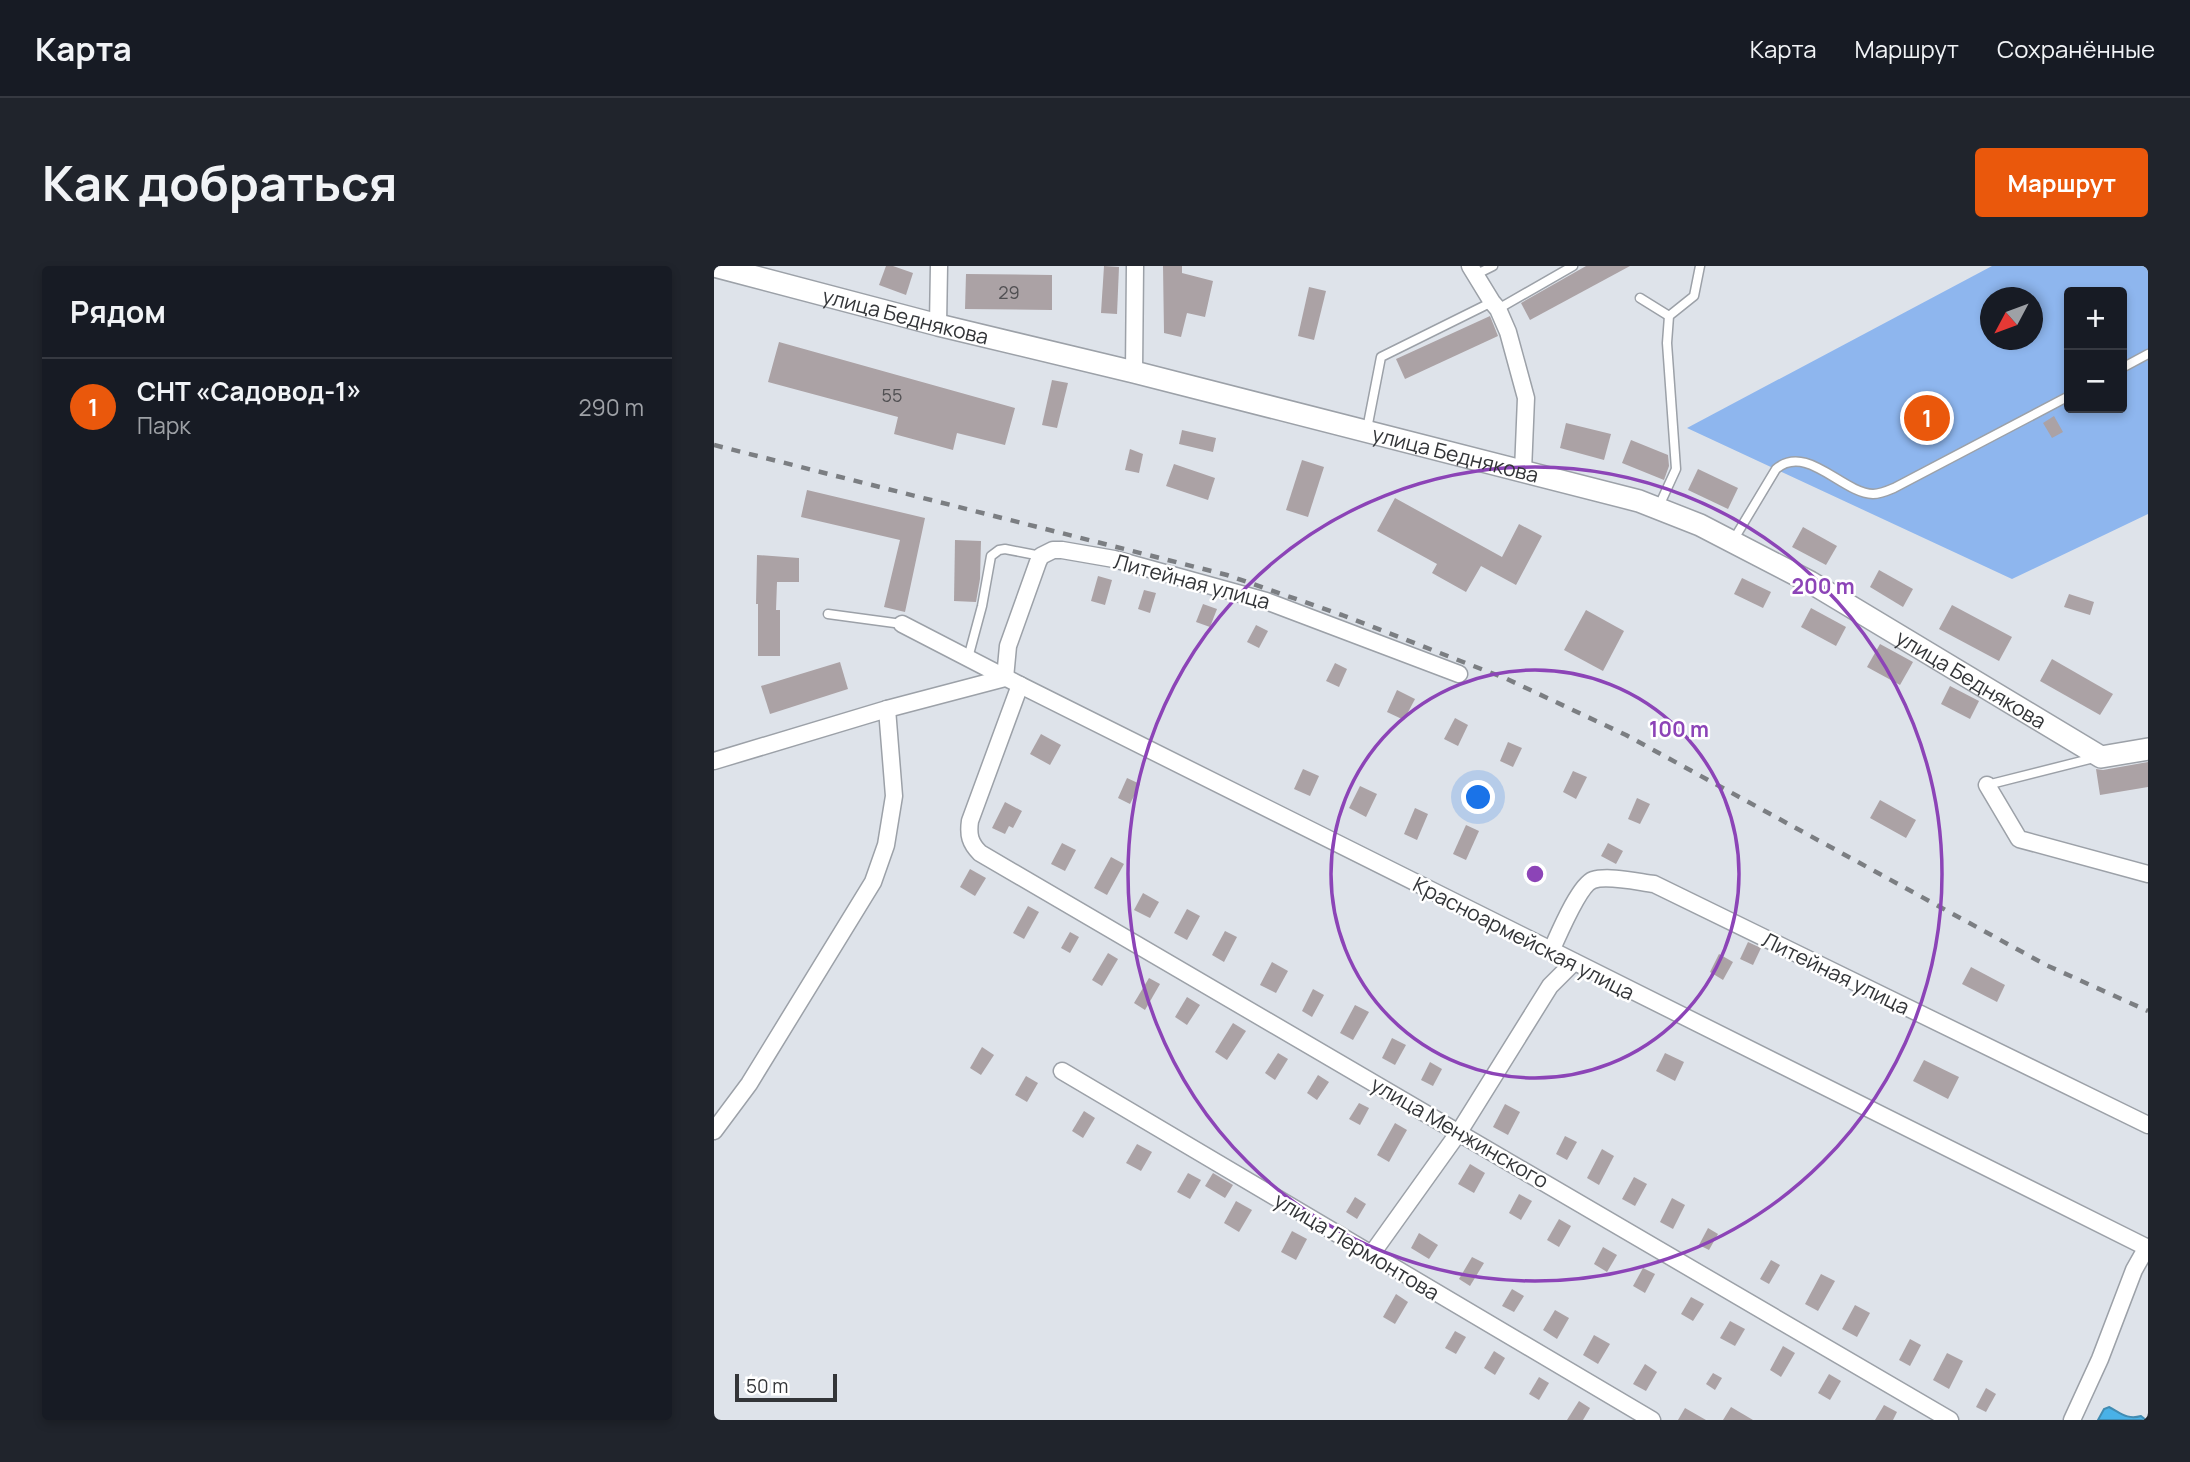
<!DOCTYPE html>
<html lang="ru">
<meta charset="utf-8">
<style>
body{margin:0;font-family:Manrope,sans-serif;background:#20242c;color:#f1f3f6}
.controls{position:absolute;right:21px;top:21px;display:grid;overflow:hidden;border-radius:7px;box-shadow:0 4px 10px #0003}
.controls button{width:63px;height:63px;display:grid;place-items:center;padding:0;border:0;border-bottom:2px solid #363941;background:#171b24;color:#f1f3f6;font:35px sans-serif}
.compass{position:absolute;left:1266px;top:21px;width:63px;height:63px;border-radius:50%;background:#171b24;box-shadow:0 4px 10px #0003;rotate:229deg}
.scale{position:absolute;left:21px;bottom:18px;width:102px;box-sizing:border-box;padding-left:7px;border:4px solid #333538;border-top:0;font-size:19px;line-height:24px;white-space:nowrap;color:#333538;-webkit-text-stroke:5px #fff;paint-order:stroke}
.you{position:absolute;left:765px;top:532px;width:24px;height:24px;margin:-18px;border:5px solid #fff;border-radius:50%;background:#1a73e8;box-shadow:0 0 0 10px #1a73e833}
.badge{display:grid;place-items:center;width:46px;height:46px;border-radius:50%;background:#ea580c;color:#fff;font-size:23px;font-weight:700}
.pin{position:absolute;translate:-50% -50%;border:4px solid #fff;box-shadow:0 2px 7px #0006}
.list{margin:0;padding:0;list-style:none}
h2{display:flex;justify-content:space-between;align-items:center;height:91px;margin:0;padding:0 28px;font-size:30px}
h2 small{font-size:23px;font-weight:400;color:#9ea1a6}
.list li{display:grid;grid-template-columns:46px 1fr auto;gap:21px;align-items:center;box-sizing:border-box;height:98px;padding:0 28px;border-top:2px solid #363941}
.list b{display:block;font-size:26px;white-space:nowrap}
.list p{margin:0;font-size:23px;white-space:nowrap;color:#9ea1a6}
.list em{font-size:23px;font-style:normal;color:#9ea1a6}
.map{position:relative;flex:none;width:1434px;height:1154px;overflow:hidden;border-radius:7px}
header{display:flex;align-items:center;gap:42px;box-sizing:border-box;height:98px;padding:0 35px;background:#171b24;border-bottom:2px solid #363941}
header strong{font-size:33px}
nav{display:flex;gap:38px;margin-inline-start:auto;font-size:24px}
.intro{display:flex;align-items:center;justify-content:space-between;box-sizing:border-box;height:168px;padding:0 42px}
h1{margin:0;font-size:49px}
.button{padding:18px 32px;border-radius:7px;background:#ea580c;color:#fff;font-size:24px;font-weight:700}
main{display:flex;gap:42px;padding:0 42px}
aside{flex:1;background:#171b24;border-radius:7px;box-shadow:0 4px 10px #0003}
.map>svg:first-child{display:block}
.green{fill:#8eb6ee;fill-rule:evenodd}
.water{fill:#49b1e7;stroke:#428cb2;stroke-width:2}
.building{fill:#aba2a5}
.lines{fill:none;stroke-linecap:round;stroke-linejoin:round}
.lane-casing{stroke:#9ca1a8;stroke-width:11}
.street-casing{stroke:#9ca1a8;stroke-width:19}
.secondary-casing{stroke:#9ca1a8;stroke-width:24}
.lane{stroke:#fff;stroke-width:8}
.street{stroke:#fff;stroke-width:16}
.secondary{stroke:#fff;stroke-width:21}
.rail{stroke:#7b7e82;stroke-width:4.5;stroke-dasharray:9 9;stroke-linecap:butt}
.ring{fill:none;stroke:#8c44b7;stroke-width:3.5}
.labels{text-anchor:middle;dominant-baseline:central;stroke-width:5;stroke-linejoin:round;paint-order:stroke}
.number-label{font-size:18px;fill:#515053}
.street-label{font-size:21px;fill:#333538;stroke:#fff}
.centre{fill:#8c44b7;stroke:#fff;stroke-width:3.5}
.ring-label{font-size:21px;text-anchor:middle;font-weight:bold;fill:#8c44b7;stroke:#fff;stroke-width:5;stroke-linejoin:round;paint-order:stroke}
</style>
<header>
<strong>Карта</strong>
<nav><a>Карта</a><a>Маршрут</a><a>Сохранённые</a></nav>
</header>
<div class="intro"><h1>Как добраться</h1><a class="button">Маршрут</a></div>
<main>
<aside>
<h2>Рядом<small></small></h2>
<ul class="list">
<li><span class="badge">1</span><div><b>СНТ «Садовод-1»</b><p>Парк</p></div><em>290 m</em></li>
</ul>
</aside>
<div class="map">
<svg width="1434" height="1154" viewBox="0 0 1434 1154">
<rect width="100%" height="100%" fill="#dee3ea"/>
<path class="green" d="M1278,0H1434V248L1298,313L973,162ZM1355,26H1408V142H1355ZM1276,32H1318V74H1276Z"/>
<path class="water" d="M1395,1141C1407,1147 1413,1154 1427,1150L1432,1154H1384L1390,1143Z"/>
<g class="building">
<polygon points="172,0 179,0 199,7 192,29 165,19"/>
<polygon points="390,0 405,1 403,48 387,47"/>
<polygon points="449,0 468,0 468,7 499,15 491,51 473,47 467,71 450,67"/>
<polygon points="872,0 916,0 816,54 807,37"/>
<polygon points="252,8 338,9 338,44 251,43"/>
<polygon points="595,21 612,25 600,74 584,70"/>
<polygon points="776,50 784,70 691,113 682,93"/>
<polygon points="65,76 301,142 291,179 243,167 239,184 180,168 184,151 54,116"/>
<polygon points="338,114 354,117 343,162 328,159"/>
<polygon points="1340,150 1349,166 1338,172 1329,157"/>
<polygon points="852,157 897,168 890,194 846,182"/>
<polygon points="468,164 502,172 499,186 465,178"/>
<polygon points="917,174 954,189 955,200 950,214 908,197"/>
<polygon points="416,183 429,188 425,207 411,204"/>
<polygon points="588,194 610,201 594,251 572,244"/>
<polygon points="460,198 501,212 494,234 452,220"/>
<polygon points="984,203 1024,222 1014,243 974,224"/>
<polygon points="93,224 211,252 191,346 170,341 186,274 87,251"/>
<polygon points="681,232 788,291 805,258 828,270 802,319 767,300 752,326 718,307 723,298 663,265"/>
<polygon points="1089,261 1123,280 1112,299 1078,281"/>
<polygon points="241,274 267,275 266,313 262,336 240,335"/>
<polygon points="43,289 85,292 85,316 63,316 62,344 66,344 66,390 44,390 44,338 42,338"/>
<polygon points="1165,304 1199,323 1189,341 1156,321"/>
<polygon points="384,310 398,314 391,339 377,335"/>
<polygon points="1028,312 1057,326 1049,342 1020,328"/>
<polygon points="430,324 442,327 436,347 424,343"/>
<polygon points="1355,328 1380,336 1376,349 1350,341"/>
<polygon points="489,338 503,343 496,361 482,356"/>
<polygon points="1238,339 1298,371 1285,395 1225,363"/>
<polygon points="1097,342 1132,361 1122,380 1087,361"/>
<polygon points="872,344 910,365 889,405 850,384"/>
<polygon points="542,359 554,365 545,382 533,376"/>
<polygon points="1166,378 1199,396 1186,419 1153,401"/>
<polygon points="1338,393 1399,428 1386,449 1326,415"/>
<polygon points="126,396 134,423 56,448 47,420"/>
<polygon points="621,397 633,403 625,421 612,415"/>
<polygon points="1236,420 1265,435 1256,453 1227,438"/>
<polygon points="683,424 701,433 690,454 673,446"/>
<polygon points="741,452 754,459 744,480 730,473"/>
<polygon points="327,468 347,479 336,499 316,488"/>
<polygon points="794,476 808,482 799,501 786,495"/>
<polygon points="1434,496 1434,521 1386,529 1382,503 1389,504"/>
<polygon points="589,503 605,510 596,530 580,523"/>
<polygon points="859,505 873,511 862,533 849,526"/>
<polygon points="413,512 426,518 416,538 404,532"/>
<polygon points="646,520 663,528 652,551 635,542"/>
<polygon points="923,532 936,538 926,558 914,553"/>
<polygon points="1166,534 1202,554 1192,572 1156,552"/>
<polygon points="291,536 308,545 299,562 295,560 291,568 278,562"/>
<polygon points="701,542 714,548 703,574 690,568"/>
<polygon points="752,559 765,565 752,594 739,588"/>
<polygon points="348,577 362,584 351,605 337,598"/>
<polygon points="894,577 909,585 902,598 887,590"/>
<polygon points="397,591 410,598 393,629 380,622"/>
<polygon points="256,603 272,612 261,630 246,621"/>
<polygon points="429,627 445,636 436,652 420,644"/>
<polygon points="314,640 325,646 310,673 299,667"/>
<polygon points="473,643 486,650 473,674 460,667"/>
<polygon points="511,665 523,671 510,696 498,689"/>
<polygon points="356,666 365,671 356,687 347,682"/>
<polygon points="1034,676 1047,682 1039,699 1026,693"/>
<polygon points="394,687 404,693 388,720 378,714"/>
<polygon points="1005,688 1019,696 1009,714 996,706"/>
<polygon points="558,696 574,705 562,727 546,719"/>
<polygon points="1257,701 1291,719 1283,736 1248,718"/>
<polygon points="435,712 446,718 431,744 420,737"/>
<polygon points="599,723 610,729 598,751 588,745"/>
<polygon points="473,731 486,739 473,759 461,751"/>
<polygon points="641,739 655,746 639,774 626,767"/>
<polygon points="519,757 532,765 513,794 501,786"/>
<polygon points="678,772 692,779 681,799 668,792"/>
<polygon points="268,781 280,789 267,809 256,802"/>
<polygon points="564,787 574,793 561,814 551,807"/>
<polygon points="951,787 970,796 961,815 942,805"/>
<polygon points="1210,794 1245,811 1234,833 1199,815"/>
<polygon points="716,796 728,803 719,820 707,814"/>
<polygon points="604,809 615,816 603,834 593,827"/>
<polygon points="312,810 324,817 313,836 301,829"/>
<polygon points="645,837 655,842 646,859 635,853"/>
<polygon points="791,838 806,846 794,869 779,861"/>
<polygon points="370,845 381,852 369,872 358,865"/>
<polygon points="681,857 693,864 675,896 663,889"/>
<polygon points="851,870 863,876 853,894 842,888"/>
<polygon points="423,878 438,886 427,905 412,897"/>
<polygon points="888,883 900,890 885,919 873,912"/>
<polygon points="756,898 771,907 760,927 744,918"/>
<polygon points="474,907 487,914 476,933 463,926"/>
<polygon points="499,907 519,919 511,932 491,920"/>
<polygon points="920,911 933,918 921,940 908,933"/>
<polygon points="805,928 818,935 807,954 795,947"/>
<polygon points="641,931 652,938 643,953 632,946"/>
<polygon points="958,932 971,939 959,963 946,956"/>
<polygon points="522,935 538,944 525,966 510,957"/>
<polygon points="845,953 857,960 845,981 833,974"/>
<polygon points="994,962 1004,968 995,984 985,979"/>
<polygon points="578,965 593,973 582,994 567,986"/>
<polygon points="705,967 724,979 715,993 697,982"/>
<polygon points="889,981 903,989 893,1006 880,998"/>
<polygon points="758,991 770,997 756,1020 745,1013"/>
<polygon points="1057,994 1066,999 1055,1018 1046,1013"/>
<polygon points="929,1002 941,1008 931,1027 919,1020"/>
<polygon points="1107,1008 1121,1015 1104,1045 1091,1038"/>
<polygon points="798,1023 810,1030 800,1046 788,1040"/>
<polygon points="682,1028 694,1036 681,1058 669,1051"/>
<polygon points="977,1031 990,1038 979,1055 967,1048"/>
<polygon points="1141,1039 1156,1047 1143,1071 1128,1063"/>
<polygon points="841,1044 855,1052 843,1073 829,1064"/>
<polygon points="1016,1055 1031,1063 1021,1080 1006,1072"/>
<polygon points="741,1065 752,1071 742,1088 731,1082"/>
<polygon points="880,1069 896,1078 884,1098 869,1089"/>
<polygon points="1196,1073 1207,1079 1196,1100 1185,1094"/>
<polygon points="1069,1080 1081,1087 1067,1111 1056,1104"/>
<polygon points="780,1085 791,1092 781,1109 770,1102"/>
<polygon points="1233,1087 1249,1095 1235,1123 1219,1114"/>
<polygon points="931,1098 943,1106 932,1125 919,1118"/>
<polygon points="999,1107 1008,1112 1001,1124 992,1118"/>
<polygon points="1115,1108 1127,1115 1116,1134 1104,1127"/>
<polygon points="825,1111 835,1117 825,1134 815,1128"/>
<polygon points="1272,1122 1282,1128 1272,1146 1262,1141"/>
<polygon points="865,1135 876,1142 869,1154 853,1154"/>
<polygon points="1170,1139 1183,1146 1179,1154 1161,1154"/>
<polygon points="1017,1141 1039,1154 1009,1154"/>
<polygon points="971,1142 992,1154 964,1154"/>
</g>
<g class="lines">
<defs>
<g id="lane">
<polyline points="761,9 779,0"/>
<polyline points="926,32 955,50"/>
<polyline points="784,43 859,0"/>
<polyline points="1408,102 1434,88"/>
<polyline points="653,163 667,91 778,36"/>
<polyline points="945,240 962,203 953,77 955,50 980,30 986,0"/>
<path d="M1020,273L1062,203C1093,177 1128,227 1159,228C1166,228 1173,225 1180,222L1355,130"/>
<polyline points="114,348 188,358"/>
<polyline points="254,392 268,340 277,290 285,284 291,283 327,290"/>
<polyline points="1273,519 1380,492"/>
</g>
<g id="street">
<polyline points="756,0 778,36 784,43 794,66 812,132 809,205"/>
<polyline points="224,59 225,0"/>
<polyline points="420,106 421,0"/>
<polyline points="188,358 306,419 1434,982"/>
<path d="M306,419L256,555C254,569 256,577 266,587L1236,1154"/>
<polyline points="0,495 173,443 291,412 294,380 324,296 327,290 339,284 348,284 400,293 552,335 745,408"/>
<polyline points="1273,519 1305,573 1434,608"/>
<path d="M837,685C844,670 865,619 879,614C894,609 924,616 940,618L1434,859"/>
<polyline points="348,805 938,1154"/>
<polyline points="0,865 35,818 159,616 172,579 180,530 173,443"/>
<polyline points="657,989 745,866 836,720 860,696"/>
<polyline points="1358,1154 1386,1093 1420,1004 1433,981"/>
</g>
<g id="secondary">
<path id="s1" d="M0,0L224,59L420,106L925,235L986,259L1096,316L1387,491L1434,483"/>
</g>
</defs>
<use href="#lane" class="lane-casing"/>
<use href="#street" class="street-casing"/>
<use href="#secondary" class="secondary-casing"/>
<use href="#lane" class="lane"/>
<use href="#street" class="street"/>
<use href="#secondary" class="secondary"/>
<polyline class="rail" points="0,179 513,309 628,349 793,413 912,469 1332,699 1434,745"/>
</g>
<g class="ring">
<circle cx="821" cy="608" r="204"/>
<circle cx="821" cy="608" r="407"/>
</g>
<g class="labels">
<g class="number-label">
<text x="295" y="26">29</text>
<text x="178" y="129">55</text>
</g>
<g class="street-label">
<text stroke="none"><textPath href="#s1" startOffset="198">улица Беднякова</textPath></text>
<text stroke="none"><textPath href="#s1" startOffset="765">улица Беднякова</textPath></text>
<text transform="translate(478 315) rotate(15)">Литейная улица</text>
<text stroke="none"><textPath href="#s1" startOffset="1332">улица Беднякова</textPath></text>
<text transform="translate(810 672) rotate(27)">Красноармейская улица</text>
<text transform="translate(1122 707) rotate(26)">Литейная улица</text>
<text transform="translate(746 866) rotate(30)">улица Менжинского</text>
<text transform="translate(643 980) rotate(31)">улица Лермонтова</text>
</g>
</g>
<circle cx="821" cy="608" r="10" class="centre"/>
<g class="ring-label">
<text x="1109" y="328">200 m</text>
<text x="965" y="471">100 m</text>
</g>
</svg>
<div class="controls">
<button>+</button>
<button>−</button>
</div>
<svg class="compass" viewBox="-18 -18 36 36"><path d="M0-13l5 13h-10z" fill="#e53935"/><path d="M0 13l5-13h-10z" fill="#9ea1a6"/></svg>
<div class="scale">50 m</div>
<div class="you"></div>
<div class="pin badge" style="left:1213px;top:152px">1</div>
</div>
</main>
